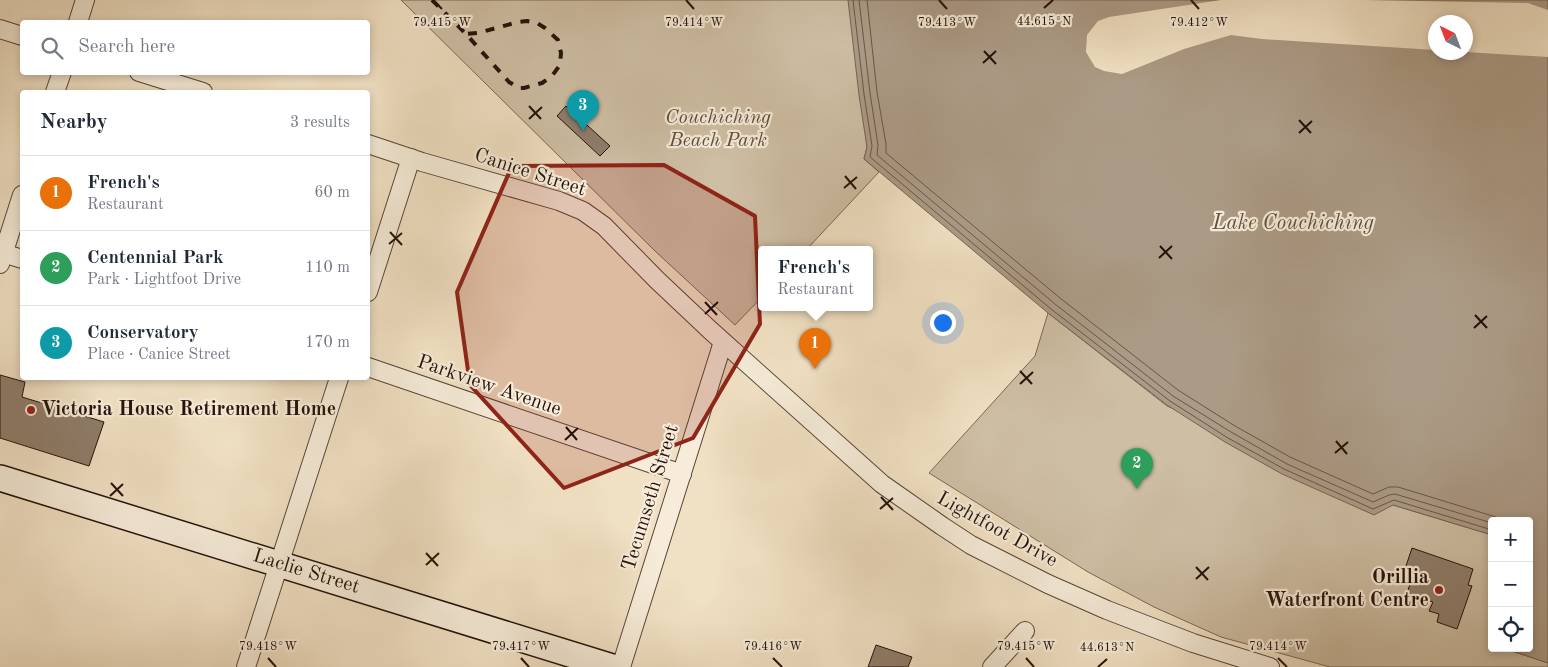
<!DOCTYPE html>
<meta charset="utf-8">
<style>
body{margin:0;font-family:"Old Standard TT",serif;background:#f2f2f3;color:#1f2937}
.controls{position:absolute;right:15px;bottom:15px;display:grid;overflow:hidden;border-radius:5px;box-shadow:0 2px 8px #0003}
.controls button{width:45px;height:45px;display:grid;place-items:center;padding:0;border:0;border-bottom:1px solid #e0e1e3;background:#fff;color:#1f2937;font:25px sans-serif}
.compass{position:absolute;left:1428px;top:15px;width:45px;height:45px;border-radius:50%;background:#fff;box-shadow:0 2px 8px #0003;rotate:318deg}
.you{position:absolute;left:942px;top:322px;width:18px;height:18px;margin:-12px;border:4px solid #fff;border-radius:50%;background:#1a73e8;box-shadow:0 0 0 8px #1a73e833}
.badge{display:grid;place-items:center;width:32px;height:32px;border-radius:50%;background:#2563eb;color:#fff;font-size:16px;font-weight:700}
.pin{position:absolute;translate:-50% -41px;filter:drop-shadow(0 1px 2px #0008)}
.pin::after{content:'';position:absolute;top:26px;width:18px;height:15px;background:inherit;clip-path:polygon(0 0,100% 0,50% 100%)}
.popup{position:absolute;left:758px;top:246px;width:115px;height:65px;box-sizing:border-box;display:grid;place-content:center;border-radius:5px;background:#fff;filter:drop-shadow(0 1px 4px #0005);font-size:16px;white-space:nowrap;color:#747a83}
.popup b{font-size:19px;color:#1f2937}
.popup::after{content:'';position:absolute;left:50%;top:100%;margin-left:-10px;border:10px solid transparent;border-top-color:#fff}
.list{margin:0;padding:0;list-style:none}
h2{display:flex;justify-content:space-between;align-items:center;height:65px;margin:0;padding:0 20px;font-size:21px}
h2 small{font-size:16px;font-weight:400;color:#747a83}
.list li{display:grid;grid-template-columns:32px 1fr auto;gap:15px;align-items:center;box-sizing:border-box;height:75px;padding:0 20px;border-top:1px solid #e0e1e3}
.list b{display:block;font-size:19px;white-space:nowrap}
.list p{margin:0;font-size:16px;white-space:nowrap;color:#747a83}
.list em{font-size:16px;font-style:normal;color:#747a83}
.icon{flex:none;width:28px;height:28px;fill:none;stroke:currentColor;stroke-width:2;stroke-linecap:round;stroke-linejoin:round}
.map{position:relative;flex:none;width:1548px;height:667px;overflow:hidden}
.search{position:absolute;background:#fff;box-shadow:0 2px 8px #0003;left:20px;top:20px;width:350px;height:55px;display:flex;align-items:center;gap:12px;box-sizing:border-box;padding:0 18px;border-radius:5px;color:#747a83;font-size:19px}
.panel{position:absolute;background:#fff;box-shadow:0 2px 8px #0003;left:20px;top:90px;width:350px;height:290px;border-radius:5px}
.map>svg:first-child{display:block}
.green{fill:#cebea4;stroke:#796857}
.water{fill:#ab9a85;stroke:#756354;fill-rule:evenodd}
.pier{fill:#f1e1c4}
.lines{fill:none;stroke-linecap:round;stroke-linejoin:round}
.shore{stroke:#685648;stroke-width:1}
.building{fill:#8f7d6b;stroke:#24110a}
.minor-casing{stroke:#574538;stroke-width:20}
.secondary-casing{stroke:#24110a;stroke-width:28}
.minor{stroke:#f6ecd9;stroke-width:18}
.secondary{stroke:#f6ecd9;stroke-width:25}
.rail{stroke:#24110a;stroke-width:4;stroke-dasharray:9 9;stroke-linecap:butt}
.marked{fill:#8f2418;fill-opacity:0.2;stroke:#8f2418;stroke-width:4;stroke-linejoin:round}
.ticks{fill:none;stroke:#24110a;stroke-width:2}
.poi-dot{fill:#8f2418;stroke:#f6ecd9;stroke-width:2}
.labels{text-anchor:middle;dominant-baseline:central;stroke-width:4.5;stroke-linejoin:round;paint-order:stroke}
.park-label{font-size:20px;font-style:italic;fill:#604e40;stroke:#f6ecd9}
.street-label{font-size:20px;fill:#24110a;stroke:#f6ecd9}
.poi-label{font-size:20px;font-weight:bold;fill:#24110a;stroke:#f6ecd9;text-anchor:start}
.water-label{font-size:21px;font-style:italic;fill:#614f41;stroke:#f6ecd9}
.ticks-label{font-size:12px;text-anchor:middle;fill:#24110a;stroke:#f6ecd9;stroke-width:4.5;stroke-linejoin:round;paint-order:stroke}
</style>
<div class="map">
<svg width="1548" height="667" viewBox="0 0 1548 667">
<rect width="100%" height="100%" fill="#f1e1c4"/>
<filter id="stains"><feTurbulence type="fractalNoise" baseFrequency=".004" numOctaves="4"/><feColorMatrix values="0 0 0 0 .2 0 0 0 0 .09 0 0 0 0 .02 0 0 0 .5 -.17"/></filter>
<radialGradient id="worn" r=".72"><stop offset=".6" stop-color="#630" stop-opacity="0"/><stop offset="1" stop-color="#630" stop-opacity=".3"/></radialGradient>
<g class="green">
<polygon points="401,0 849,0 867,147 864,159 879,172 806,250 761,250 761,298 735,325 655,251"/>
<polygon points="1048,313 1167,406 1393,505 1492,535 1492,648 1510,648 1512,651 1548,663 1548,667 1330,667 1221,637 1154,607 1088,572 929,473 1035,356"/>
</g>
<path class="water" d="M848,0H1548V663L1512,651L1510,648H1529V521H1492V535L1393,505L1374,515L1282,474L1225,442L1167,405L1048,313L864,159L867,147L859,95ZM1436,22H1466V52H1436Z"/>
<polygon class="pier" points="1221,0 1365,0 1528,3 1548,10 1548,57 1466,52 1466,22 1436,22 1435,50 1262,39 1231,35 1184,49 1122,74 1104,71 1095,67 1086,52 1087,35 1098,21 1109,17"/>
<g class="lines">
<g class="shore">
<polyline points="853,0 864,94 872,146 870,157 1051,309 1170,401 1228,438 1284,469 1373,509 1394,500 1492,530"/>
<polyline points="859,0 870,93 878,145 877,155 1055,304 1173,396 1231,432 1287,464 1373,502 1389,495 1395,494 1492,523"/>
<polyline points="867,0 877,92 886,144 886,153 1060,298 1178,390 1235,426 1290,457 1373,494 1389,487 1398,487 1496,517 1504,521"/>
</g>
</g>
<g class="building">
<polygon points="566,106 610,146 600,156 557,116"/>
<polygon points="0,375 25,382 22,397 104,422 89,466 0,438"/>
<polygon points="1412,548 1473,569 1468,585 1472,586 1457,629 1437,622 1439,614 1429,611 1433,602 1407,593 1413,575 1404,572"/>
<polygon points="876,645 912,657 908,667 868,667"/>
</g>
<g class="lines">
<defs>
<g id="minor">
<polyline points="78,22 85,0"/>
<polyline points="0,29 22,36"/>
<polyline points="139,72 203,92"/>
<polyline points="55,92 62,72"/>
<polyline points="368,144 422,162 559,201 583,211 604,226 657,280 710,330 882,484 942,526 971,545 1048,584 1107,610 1193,643 1270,667"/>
<polyline points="0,252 22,259"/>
<polyline points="0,264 22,195"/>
<polyline points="368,292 411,158"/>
<polyline points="368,367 682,474"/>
<polyline points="246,667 339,378"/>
<polyline points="621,667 723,342"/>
<polyline points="992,667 1025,631"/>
</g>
<polyline id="secondary" points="0,478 612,667"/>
</defs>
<use href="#minor" class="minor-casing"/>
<use href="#secondary" class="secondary-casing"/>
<use href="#minor" class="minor"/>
<use href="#secondary" class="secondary"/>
<polyline class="rail" points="432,0 466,34 509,82 519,88 524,88 542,83 552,76 560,65 561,53 558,40 545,28 537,23 527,21 518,22 478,33 466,34"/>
</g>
<path class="marked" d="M664,165L755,216L760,324L693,438L564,488L470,385L457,292L512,166Z"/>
<path class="ticks" d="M433,0L442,9M686,0L694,9M939,0L947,9M1191,0L1199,9M1044,8L1053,0M984,51L996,64M983,63L996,51M529,106L541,119M529,119L542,107M1299,120L1311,133M1299,133L1312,121M845,176L856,189M844,188L857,177M390,232L402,245M389,244L402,233M1160,246L1172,259M1159,258L1172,246M705,302L717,315M705,314L718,302M1475,315L1487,328M1474,328L1487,316M1020,371L1032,384M1020,384L1033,372M566,427L577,440M565,440L578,428M1336,441L1347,454M1335,453L1348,442M111,483L123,496M110,496L123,484M881,497L893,510M880,509L893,498M426,553L438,566M426,565L439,553M1196,567L1208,580M1196,579L1209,567M268,658L276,667M521,658L529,667M773,658L782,667M1026,658L1034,667M1278,658L1287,667M1098,667L1107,659"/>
<g class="poi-dot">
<circle cx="31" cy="410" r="5"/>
<circle cx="1439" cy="590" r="5"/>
</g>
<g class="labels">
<g class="park-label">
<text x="718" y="118">Couchiching<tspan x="718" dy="23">Beach Park</tspan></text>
</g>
<g class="street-label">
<text transform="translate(530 173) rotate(18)">Canice Street</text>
<text transform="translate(489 386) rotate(19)">Parkview Avenue</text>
<text transform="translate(651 498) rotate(-73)">Tecumseth Street</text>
<text transform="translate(997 530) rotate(29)">Lightfoot Drive</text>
<text transform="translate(306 572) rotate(17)">Laclie Street</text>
</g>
<g class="poi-label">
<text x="41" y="410">Victoria House Retirement Home</text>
<text x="1429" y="578" text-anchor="end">Orillia<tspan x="1429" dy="23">Waterfront Centre</tspan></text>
</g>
<g class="water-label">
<text x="1293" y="223">Lake Couchiching</text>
</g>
</g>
<g class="ticks-label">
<text x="1044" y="25">44.615°N</text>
<text x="442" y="26">79.415°W</text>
<text x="694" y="26">79.414°W</text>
<text x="947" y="26">79.413°W</text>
<text x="1199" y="26">79.412°W</text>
<text x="268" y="650">79.418°W</text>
<text x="521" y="650">79.417°W</text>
<text x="773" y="650">79.416°W</text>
<text x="1026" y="650">79.415°W</text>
<text x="1278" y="650">79.414°W</text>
<text x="1107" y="651">44.613°N</text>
</g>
<rect width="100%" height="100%" filter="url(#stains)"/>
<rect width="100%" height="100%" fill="url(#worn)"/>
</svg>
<div class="controls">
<button>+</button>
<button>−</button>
<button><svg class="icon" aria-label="locate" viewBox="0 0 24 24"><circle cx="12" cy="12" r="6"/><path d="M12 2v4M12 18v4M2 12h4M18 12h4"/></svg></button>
</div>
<svg class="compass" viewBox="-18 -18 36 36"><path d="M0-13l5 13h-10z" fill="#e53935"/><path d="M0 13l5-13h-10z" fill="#747a83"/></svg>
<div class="you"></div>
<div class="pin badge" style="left:815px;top:369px;background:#e8710a">1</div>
<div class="popup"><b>French's</b>Restaurant</div>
<div class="pin badge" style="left:1137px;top:489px;background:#2e9e5b">2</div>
<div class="pin badge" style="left:583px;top:131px;background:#0f9aa8">3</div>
<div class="search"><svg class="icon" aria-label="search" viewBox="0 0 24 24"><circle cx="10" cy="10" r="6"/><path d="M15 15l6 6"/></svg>Search here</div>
<section class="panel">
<h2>Nearby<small>3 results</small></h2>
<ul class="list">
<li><span class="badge" style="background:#e8710a">1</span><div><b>French's</b><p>Restaurant</p></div><em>60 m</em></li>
<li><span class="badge" style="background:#2e9e5b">2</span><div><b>Centennial Park</b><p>Park · Lightfoot Drive</p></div><em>110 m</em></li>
<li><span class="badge" style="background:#0f9aa8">3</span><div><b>Conservatory</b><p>Place · Canice Street</p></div><em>170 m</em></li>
</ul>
</section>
</div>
